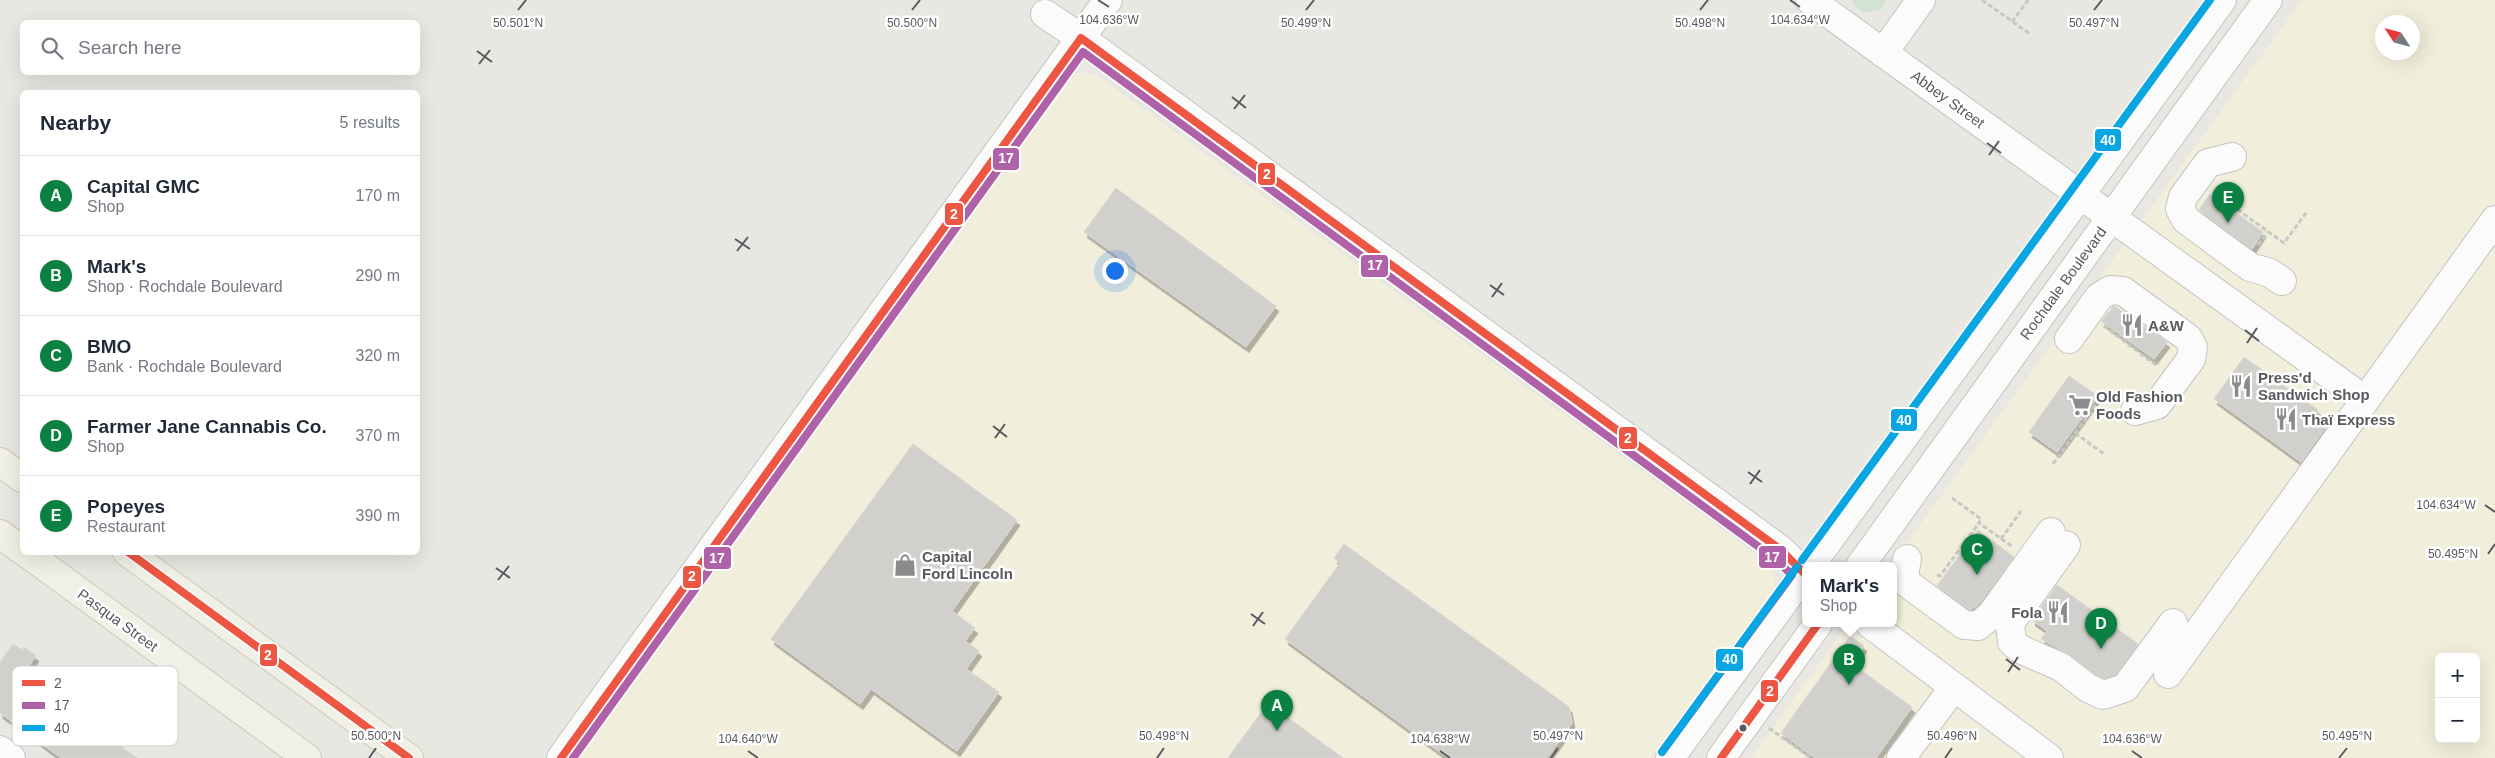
<!DOCTYPE html>
<meta charset="utf-8">
<style>
body{margin:0;font-family:Arial,sans-serif;background:#f2f2f3;color:#1f2937}
.controls{position:absolute;right:15px;bottom:15px;display:grid;overflow:hidden;border-radius:8px;box-shadow:0 5px 20px #0002}
.controls button{width:45px;height:45px;display:grid;place-items:center;padding:0;border:0;border-bottom:1px solid #e0e1e3;background:#fff;color:#1f2937;font:25px sans-serif}
.compass{position:absolute;left:2375px;top:15px;width:45px;height:45px;border-radius:50%;background:#fff;box-shadow:0 5px 20px #0002;rotate:306deg}
.you{position:absolute;left:1114px;top:270px;width:18px;height:18px;margin:-12px;border:4px solid #fff;border-radius:50%;background:#1a73e8;box-shadow:0 0 0 8px #1a73e833}
.badge{display:grid;place-items:center;width:32px;height:32px;border-radius:50%;background:#0b8043;color:#fff;font-size:16px;font-weight:700}
.pin{position:absolute;translate:-50% -41px;filter:drop-shadow(0 1px 2px #0008)}
.pin::after{content:'';position:absolute;top:26px;width:18px;height:15px;background:inherit;clip-path:polygon(0 0,100% 0,50% 100%)}
.popup{position:absolute;left:1802px;top:562px;width:95px;height:65px;box-sizing:border-box;display:grid;place-content:center;border-radius:8px;background:#fff;filter:drop-shadow(0 1px 4px #0005);font-size:16px;white-space:nowrap;color:#747a83}
.popup b{font-size:19px;color:#1f2937}
.popup::after{content:'';position:absolute;left:50%;top:100%;margin-left:-10px;border:10px solid transparent;border-top-color:#fff}
.list{margin:0;padding:0;list-style:none}
h2{display:flex;justify-content:space-between;align-items:center;height:65px;margin:0;padding:0 20px;font-size:21px}
h2 small{font-size:16px;font-weight:400;color:#747a83}
.list li{display:grid;grid-template-columns:32px 1fr auto;gap:15px;align-items:center;box-sizing:border-box;height:80px;padding:0 20px;border-top:1px solid #e0e1e3}
.list b{display:block;font-size:19px;white-space:nowrap}
.list p{margin:0;font-size:16px;white-space:nowrap;color:#747a83}
.list em{font-size:16px;font-style:normal;color:#747a83}
.icon{flex:none;width:28px;height:28px;fill:none;stroke:currentColor;stroke-width:2;stroke-linecap:round;stroke-linejoin:round}
.map{position:relative;flex:none;width:2495px;height:758px;overflow:hidden}
.search{position:absolute;background:#fff;box-shadow:0 5px 20px #0002;left:20px;top:20px;width:400px;height:55px;display:flex;align-items:center;gap:12px;box-sizing:border-box;padding:0 18px;border-radius:8px;color:#747a83;font-size:19px}
.panel{position:absolute;background:#fff;box-shadow:0 5px 20px #0002;left:20px;top:90px;width:400px;height:465px;border-radius:8px}
.map>svg:first-child{display:block}
.commercial{fill:#f1efdb;fill-rule:evenodd}
.green{fill:#d1e3d2}
.building{fill:#d1d0cd;stroke:#d7d6d2;filter:url(#shadow)}
.lines{fill:none;stroke-linecap:round;stroke-linejoin:round}
.minor-casing{stroke:#c4c4c2;stroke-width:30}
.major-casing{stroke:#cdcab2;stroke-width:30}
.path{stroke:#c4c8c6;stroke-width:3;stroke-dasharray:5 2.5;stroke-linecap:butt}
.minor{stroke:#fcfbfb;stroke-width:28}
.major{stroke:#f0f0e6;stroke-width:28}
.bus-1-casing{stroke:#fff;stroke-width:11}
.bus-2-casing{stroke:#fff;stroke-width:11}
.bus-3-casing{stroke:#fff;stroke-width:11}
.bus-1{stroke:#ec5643;stroke-width:8}
.bus-2{stroke:#af62a8;stroke-width:8}
.bus-3{stroke:#09a6e1;stroke-width:8}
.ticks{fill:none;stroke:#595a5f;stroke-width:2}
.bus-dot{fill:#595a5f;stroke:#fff;stroke-width:2}
.labels{text-anchor:middle;dominant-baseline:central;stroke-width:5;stroke-linejoin:round;paint-order:stroke}
.street-label{font-size:15px;fill:#595a5f;stroke:#fff}
.poi-label{font-size:15px;font-weight:bold;fill:#595a5f;stroke:#fff;text-anchor:start}
.key{fill:#fff;stroke:#cdcecf;stroke-width:1}
.key-label{font-size:14px;fill:#595a5f}
.ticks-label{font-size:12px;text-anchor:middle;fill:#595a5f;stroke:#fff;stroke-width:5;stroke-linejoin:round;paint-order:stroke}
.line-badge{stroke:#fff;stroke-width:2}
.badge-label{font-size:14px;text-anchor:middle;font-weight:bold;fill:#fff}
</style>
<div class="map">
<svg width="2495" height="758" viewBox="0 0 2495 758">
<defs>
<filter id="shadow"><feDropShadow dx="3" dy="5.5" stdDeviation="0" flood-color="#0004"/></filter>
</defs>
<rect width="100%" height="100%" fill="#e8e7e2"/>
<g class="commercial">
<path d="M2302,0H2495V758H1751L1848,624H1893V566H1890ZM2382,22H2412V52H2382ZM2439,657H2476V739H2439Z"/>
<polygon points="1083,72 1098,76 1760,557 1772,569 1775,581 1772,595 1650,758 577,758 1068,76"/>
</g>
<polygon class="green" points="1852,0 1886,0 1882,9 1864,13 1857,8"/>
<g class="building">
<polygon points="1116,188 1276,306 1246,347 1084,232"/>
<polygon points="2210,194 2263,232 2252,249 2199,210"/>
<polygon points="2114,306 2167,342 2154,359 2101,321"/>
<polygon points="2244,357 2318,410 2313,417 2326,427 2301,462 2214,399"/>
<polygon points="2069,376 2098,396 2057,452 2029,432"/>
<polygon points="913,444 1017,520 952,611 975,628 965,641 979,651 966,669 999,692 957,751 871,689 860,704 771,639"/>
<polygon points="1978,530 2014,557 1979,604 1970,610 1937,586"/>
<polygon points="1344,544 1569,707 1572,723 1547,758 1448,758 1285,639 1340,563 1334,558"/>
<polygon points="2057,585 2138,644 2115,675 2104,678 2096,675 2070,655 2041,639 2047,631 2032,620"/>
<polygon points="1850,636 1864,646 1852,664 1912,707 1876,758 1815,758 1781,733"/>
<polygon points="13,644 22,650 24,647 36,656 25,671 52,690 58,681 77,695 70,704 95,723 93,726 137,758 61,758 0,713 0,662"/>
<polygon points="1268,703 1343,758 1228,758"/>
</g>
<g class="lines">
<defs>
<g id="minor">
<polyline points="1810,0 2365,400"/>
<polyline points="1045,14 1081,38 1781,550 1805,574"/>
<polyline points="1883,53 1921,0"/>
<polyline points="2232,157 2208,163 2183,197 2180,209 2186,220 2250,267 2270,273 2282,281"/>
<polyline points="2069,339 2099,297 2110,290 2123,291 2188,338 2193,347 2191,359 2157,405 2135,411"/>
<polyline points="2066,545 2010,623 2012,642 2020,649 2061,667 2088,688 2103,695 2125,688 2173,623"/>
<polyline points="1907,559 1904,574 1908,584 1964,625 1978,626 1991,615 2051,532"/>
<polyline points="1810,566 2222,0"/>
<polyline points="1860,566 2268,0"/>
<polyline points="1870,624 2049,758"/>
<polyline points="2168,674 2495,220"/>
<polyline points="0,750 11,758"/>
<polyline points="561,758 1108,0"/>
<polyline points="1670,758 1805,573"/>
<polyline points="1721,758 1818,624"/>
<polyline points="1901,758 1954,687"/>
</g>
<g id="major">
<polyline points="0,462 22,478"/>
<polyline points="0,534 22,550"/>
<polyline points="25,552 307,758"/>
<polyline points="127,552 409,758"/>
</g>
</defs>
<use href="#minor" class="minor-casing"/>
<use href="#major" class="major-casing"/>
<g class="path">
<polyline points="1982,0 2030,34"/>
<polyline points="2012,22 2028,0"/>
<polyline points="2213,192 2284,243 2306,213"/>
<polyline points="2258,245 2268,232"/>
<polyline points="2104,326 2157,366"/>
<polyline points="2075,433 2104,454"/>
<polyline points="2053,464 2102,396"/>
<polyline points="1952,498 1981,519 1979,523 2013,547"/>
<polyline points="2001,539 2021,511"/>
<polyline points="1937,575 1940,576 1979,523"/>
<polyline points="1769,728 1811,758"/>
</g>
<use href="#minor" class="minor"/>
<use href="#major" class="major"/>
<defs>
<g id="bus-1">
<polyline points="128,552 409,758"/>
<polyline points="561,758 1081,38 1781,550 1805,574"/>
<polyline points="1721,758 1818,624"/>
</g>
<polyline id="bus-2" points="573,758 1083,52 1774,558 1792,575 1662,752"/>
<g id="bus-3">
<polyline points="1802,560 2210,0"/>
<polyline points="1662,752 1797,567"/>
</g>
</defs>
<use href="#bus-1" class="bus-1-casing"/>
<use href="#bus-2" class="bus-2-casing"/>
<use href="#bus-3" class="bus-3-casing"/>
<use href="#bus-1" class="bus-1"/>
<use href="#bus-2" class="bus-2"/>
<use href="#bus-3" class="bus-3"/>
</g>
<path class="ticks" d="M1098,0L1109,7M1790,0L1800,7M518,10L526,0M912,10L920,0M1306,10L1314,0M1700,10L1708,0M2094,10L2102,0M477,51L492,62M479,64L490,50M1232,97L1246,108M1234,109L1245,95M1987,143L2001,153M1989,155L1999,141M735,239L750,249M737,251L748,237M1490,285L1504,295M1492,297L1502,283M2245,330L2259,341M2247,343L2257,328M993,426L1007,437M995,438L1005,424M1748,472L1762,482M1750,484L1760,470M2485,505L2495,512M2488,554L2495,544M496,568L510,578M498,580L509,566M1251,614L1265,624M1253,626L1263,612M2006,659L2020,670M2008,672L2018,657M748,751L758,758M1440,751L1450,758M2132,751L2142,758M369,758L376,748M1157,758L1164,748M1551,758L1558,748M1945,758L1952,748M2339,758L2347,748"/>
<defs>
<symbol id="restaurant-bare" viewBox="-9 -9 18 18"><path d="M-5-6h1v4h1v-4h1v4h1v-4h1v5L-1.5 .5V6h-2V.5L-5-1ZM5-6V6H3V1.5H1.5Q1.5-4 5-6Z" fill="#8b8b8d" stroke="#fff" stroke-width="2.5" paint-order="stroke"/></symbol>
<symbol id="supermarket-bare" viewBox="-9 -9 18 18"><path d="M-6-5.5h2.5l.6 2H6L4.5 2H-2.5L-4.4-4H-6ZM-1.5 3.2a1.3 1.3 0 1 0 .1 0ZM3 3.2a1.3 1.3 0 1 0 .1 0Z" fill="#8b8b8d" stroke="#fff" stroke-width="2.5" paint-order="stroke"/></symbol>
<symbol id="shop-bare" viewBox="-9 -9 18 18"><path d="M-5-2.5h2.3a2.7 3.5 0 0 1 5.4 0H5L5.5 6h-11ZM-1.5-2.5h3a1.5 2.3 0 0 0-3 0Z" fill="#8b8b8d" stroke="#fff" stroke-width="2.5" paint-order="stroke"/></symbol>
</defs>
<g fill-rule="evenodd">
<use href="#restaurant-bare" x="2116" y="309" width="32" height="32"/>
<use href="#restaurant-bare" x="2225" y="370" width="32" height="32"/>
<use href="#supermarket-bare" x="2064" y="389" width="32" height="32"/>
<use href="#restaurant-bare" x="2270" y="403" width="32" height="32"/>
<use href="#shop-bare" x="889" y="549" width="32" height="32"/>
<use href="#restaurant-bare" x="2042" y="596" width="32" height="32"/>
</g>
<circle class="bus-dot" cx="1743" cy="728" r="4.5"/>
<g class="labels">
<g class="street-label">
<text transform="translate(1948 99) rotate(36)">Abbey Street</text>
<text transform="translate(2063 283) rotate(-54)">Rochdale Boulevard</text>
<text transform="translate(118 620) rotate(36)">Pasqua Street</text>
</g>
<g class="poi-label">
<text x="2148" y="325">A&amp;W</text>
<text x="2258" y="377">Press'd<tspan x="2258" dy="17">Sandwich Shop</tspan></text>
<text x="2096" y="396">Old Fashion<tspan x="2096" dy="17">Foods</tspan></text>
<text x="2302" y="419">Thaï Express</text>
<text x="922" y="556">Capital<tspan x="922" dy="17">Ford Lincoln</tspan></text>
<text x="2042" y="612" text-anchor="end">Fola</text>
</g>
</g>
<rect x="12" y="666" width="166" height="80" rx="8" class="key"/>
<rect x="22" y="680" width="23" height="6" fill="#ec5643"/>
<rect x="22" y="702" width="23" height="7" fill="#af62a8"/>
<rect x="22" y="725" width="23" height="6" fill="#09a6e1"/>
<g class="key-label">
<text x="54" y="688">2</text>
<text x="54" y="710">17</text>
<text x="54" y="733">40</text>
</g>
<g class="ticks-label">
<text x="1109" y="24">104.636°W</text>
<text x="1800" y="24">104.634°W</text>
<text x="518" y="27">50.501°N</text>
<text x="912" y="27">50.500°N</text>
<text x="1306" y="27">50.499°N</text>
<text x="1700" y="27">50.498°N</text>
<text x="2094" y="27">50.497°N</text>
<text x="2446" y="509">104.634°W</text>
<text x="2453" y="558">50.495°N</text>
<text x="376" y="740">50.500°N</text>
<text x="1164" y="740">50.498°N</text>
<text x="1558" y="740">50.497°N</text>
<text x="1952" y="740">50.496°N</text>
<text x="2347" y="740">50.495°N</text>
<text x="748" y="743">104.640°W</text>
<text x="1440" y="743">104.638°W</text>
<text x="2132" y="743">104.636°W</text>
</g>
<g class="line-badge">
<rect x="2094" y="128" width="28" height="24" rx="5" fill="#09a6e1"/>
<rect x="992" y="147" width="28" height="24" rx="5" fill="#af62a8"/>
<rect x="1257" y="162" width="19" height="24" rx="5" fill="#ec5643"/>
<rect x="944" y="202" width="20" height="24" rx="5" fill="#ec5643"/>
<rect x="1360" y="254" width="29" height="24" rx="5" fill="#af62a8"/>
<rect x="1890" y="408" width="28" height="24" rx="5" fill="#09a6e1"/>
<rect x="1618" y="426" width="20" height="24" rx="5" fill="#ec5643"/>
<rect x="1758" y="545" width="29" height="24" rx="5" fill="#af62a8"/>
<rect x="703" y="546" width="29" height="24" rx="5" fill="#af62a8"/>
<rect x="682" y="565" width="20" height="24" rx="5" fill="#ec5643"/>
<rect x="259" y="643" width="19" height="24" rx="5" fill="#ec5643"/>
<rect x="1715" y="648" width="29" height="24" rx="5" fill="#09a6e1"/>
<rect x="1760" y="679" width="19" height="24" rx="5" fill="#ec5643"/>
</g>
<g class="badge-label">
<text x="2108" y="145">40</text>
<text x="1006" y="163">17</text>
<text x="1267" y="179">2</text>
<text x="954" y="219">2</text>
<text x="1375" y="270">17</text>
<text x="1904" y="425">40</text>
<text x="1628" y="443">2</text>
<text x="1772" y="562">17</text>
<text x="717" y="563">17</text>
<text x="692" y="581">2</text>
<text x="268" y="660">2</text>
<text x="1730" y="664">40</text>
<text x="1770" y="696">2</text>
</g>
</svg>
<div class="controls">
<button>+</button>
<button>−</button>
</div>
<svg class="compass" viewBox="-18 -18 36 36"><path d="M0-13l5 13h-10z" fill="#e53935"/><path d="M0 13l5-13h-10z" fill="#747a83"/></svg>
<div class="you"></div>
<div class="pin badge" style="left:1277px;top:731px">A</div>
<div class="pin badge" style="left:1849px;top:685px">B</div>
<div class="popup"><b>Mark's</b>Shop</div>
<div class="pin badge" style="left:1977px;top:575px">C</div>
<div class="pin badge" style="left:2101px;top:649px">D</div>
<div class="pin badge" style="left:2228px;top:223px">E</div>
<div class="search"><svg class="icon" aria-label="search" viewBox="0 0 24 24"><circle cx="10" cy="10" r="6"/><path d="M15 15l6 6"/></svg>Search here</div>
<section class="panel">
<h2>Nearby<small>5 results</small></h2>
<ul class="list">
<li><span class="badge">A</span><div><b>Capital GMC</b><p>Shop</p></div><em>170 m</em></li>
<li><span class="badge">B</span><div><b>Mark's</b><p>Shop · Rochdale Boulevard</p></div><em>290 m</em></li>
<li><span class="badge">C</span><div><b>BMO</b><p>Bank · Rochdale Boulevard</p></div><em>320 m</em></li>
<li><span class="badge">D</span><div><b>Farmer Jane Cannabis Co.</b><p>Shop</p></div><em>370 m</em></li>
<li><span class="badge">E</span><div><b>Popeyes</b><p>Restaurant</p></div><em>390 m</em></li>
</ul>
</section>
</div>
